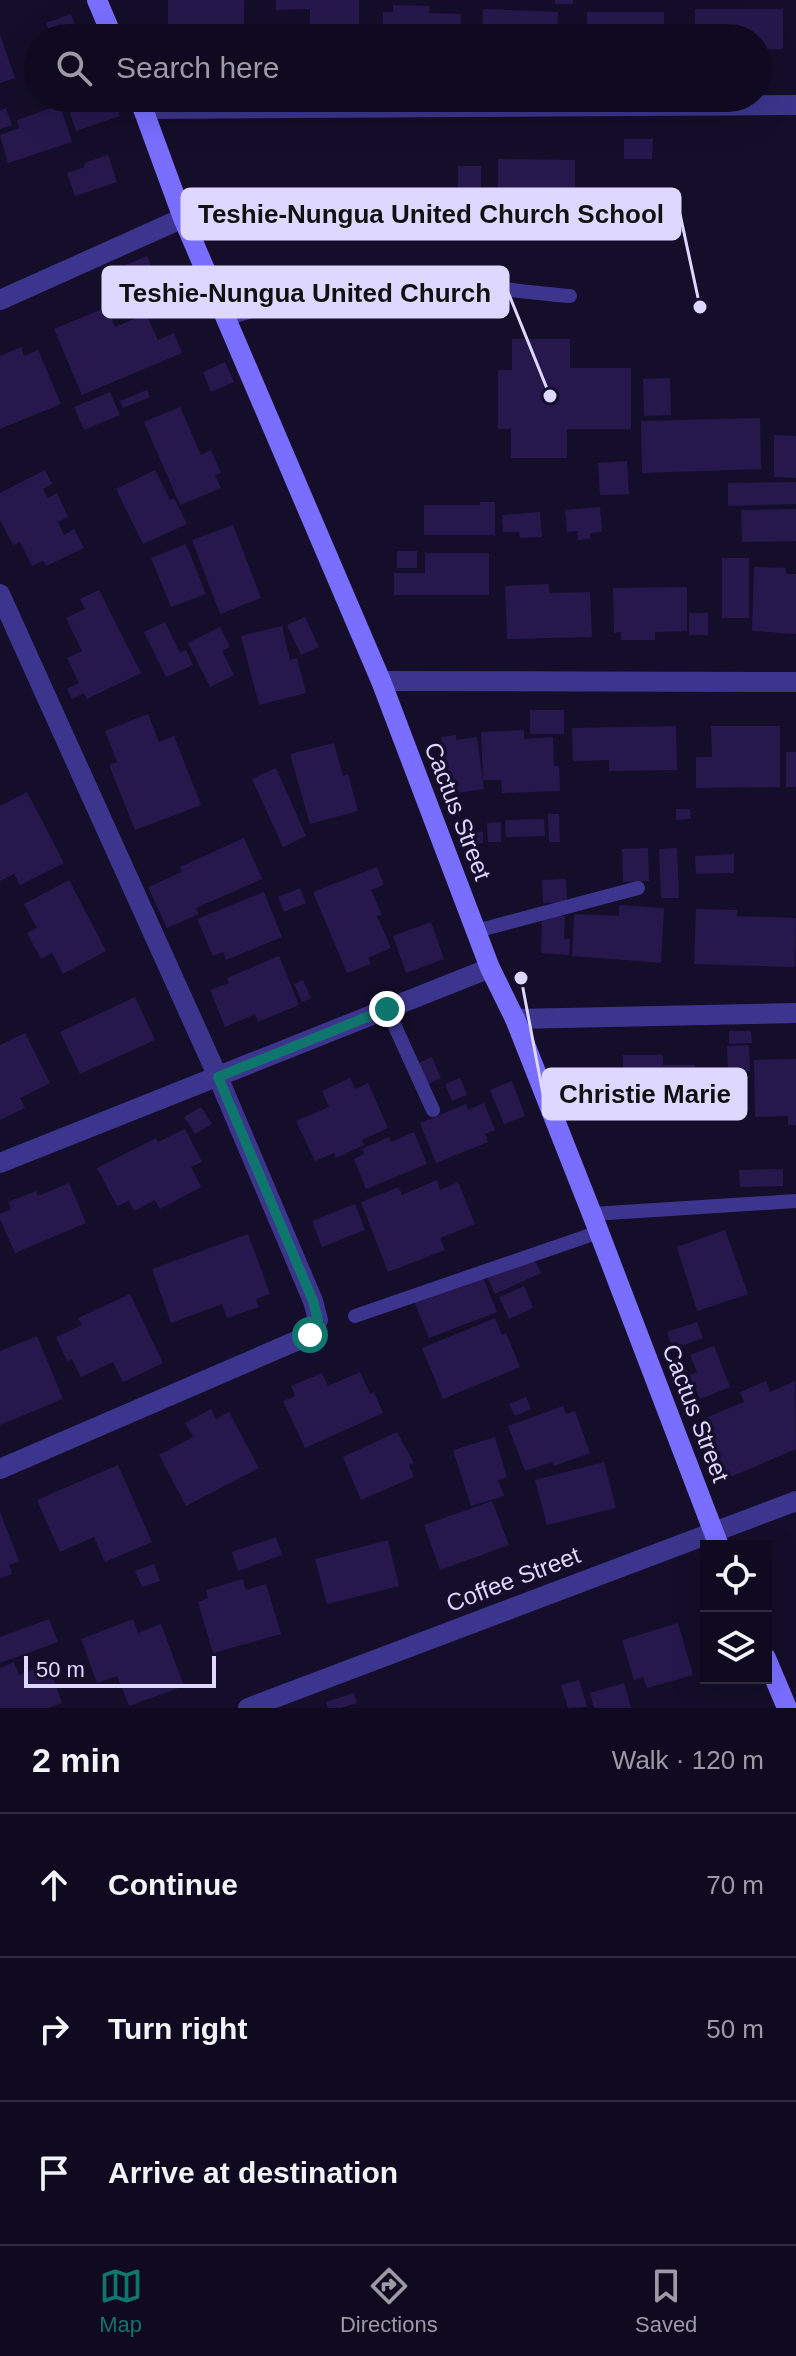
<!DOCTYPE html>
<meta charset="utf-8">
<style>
body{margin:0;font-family:Arial,sans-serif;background:#1d182d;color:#f1f3f6}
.controls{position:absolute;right:24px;bottom:24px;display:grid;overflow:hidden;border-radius:0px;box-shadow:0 8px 32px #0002}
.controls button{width:72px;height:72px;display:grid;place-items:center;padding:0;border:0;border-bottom:2px solid #2f2b3e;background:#0f0a20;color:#f1f3f6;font:40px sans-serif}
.scale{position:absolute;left:24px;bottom:20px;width:192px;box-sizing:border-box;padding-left:8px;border:4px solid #ded7ff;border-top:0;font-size:22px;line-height:28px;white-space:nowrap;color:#ded7ff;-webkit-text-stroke:6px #140e2a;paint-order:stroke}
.stop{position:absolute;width:24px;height:24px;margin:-18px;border:6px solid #0f766e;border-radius:50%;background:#fff}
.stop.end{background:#0f766e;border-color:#fff;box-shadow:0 2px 8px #0008}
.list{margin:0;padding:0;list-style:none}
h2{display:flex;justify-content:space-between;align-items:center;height:104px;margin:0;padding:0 32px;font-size:34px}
h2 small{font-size:26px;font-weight:400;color:#9b9aa5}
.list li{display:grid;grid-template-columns:52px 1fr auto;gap:24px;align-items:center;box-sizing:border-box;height:144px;padding:0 32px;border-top:2px solid #2f2b3e}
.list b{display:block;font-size:30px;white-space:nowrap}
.list em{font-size:26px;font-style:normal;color:#9b9aa5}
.icon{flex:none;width:44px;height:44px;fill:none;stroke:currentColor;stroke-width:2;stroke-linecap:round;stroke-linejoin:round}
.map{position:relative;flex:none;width:796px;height:1708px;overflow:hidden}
.search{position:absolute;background:#0f0a20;box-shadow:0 8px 32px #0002;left:24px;right:24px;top:24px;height:88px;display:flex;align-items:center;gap:20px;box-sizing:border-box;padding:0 28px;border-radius:44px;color:#9b9aa5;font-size:30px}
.sheet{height:536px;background:#0f0a20}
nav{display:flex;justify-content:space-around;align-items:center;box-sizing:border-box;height:112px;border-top:2px solid #2f2b3e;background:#0f0a20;font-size:22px;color:#9b9aa5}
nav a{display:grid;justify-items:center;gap:4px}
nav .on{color:#0f766e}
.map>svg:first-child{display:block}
.building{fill:#26184d}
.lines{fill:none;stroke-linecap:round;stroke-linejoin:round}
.lane{stroke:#3d358d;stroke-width:14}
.street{stroke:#3d358d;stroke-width:20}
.secondary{stroke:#796eff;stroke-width:20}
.route{stroke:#0f766e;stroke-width:10}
.labels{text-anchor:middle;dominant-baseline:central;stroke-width:7;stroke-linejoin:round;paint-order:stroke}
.street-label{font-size:24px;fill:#ded7ff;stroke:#140e2a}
.leader{fill:none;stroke:#ded7ff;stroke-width:3}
.callout-dot{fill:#ded7ff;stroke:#140e2a;stroke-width:3}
.callout{fill:#ded7ff;stroke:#ded7ff;stroke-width:3}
.callout-label{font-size:26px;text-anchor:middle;font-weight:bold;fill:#111}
</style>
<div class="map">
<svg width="796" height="1708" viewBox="0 0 796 1708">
<rect width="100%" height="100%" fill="#140e2a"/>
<g class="building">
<rect x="168" y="0" width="76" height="38"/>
<polygon points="276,0 359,0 359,38 310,38 310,9 276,10"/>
<rect x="555" y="0" width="18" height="4"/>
<polygon points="393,5 430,6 429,13 461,14 460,38 383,38 383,12 393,12"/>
<polygon points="483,9 558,12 557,38 482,38"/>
<polygon points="695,9 783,9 783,49 758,49 758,38 695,38"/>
<rect x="587" y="12" width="77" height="26"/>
<polygon points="71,14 80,38 52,38 46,23"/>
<polygon points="0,35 15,78 0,83"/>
<polygon points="65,98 114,98 120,116 76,131"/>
<polygon points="60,105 72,142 8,163 0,135 19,128 17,120"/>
<polygon points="6,108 12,125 0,129 0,111"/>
<polygon points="624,139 653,139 652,159 624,159"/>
<polygon points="108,155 117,182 75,196 67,173 85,167 84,163"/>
<polygon points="498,159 575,160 575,219 492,219 492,202 498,202"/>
<rect x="458" y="166" width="23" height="37"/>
<polygon points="147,256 166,300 137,312 118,268"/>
<polygon points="107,307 115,327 146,314 158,340 174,333 182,353 82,395 54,329"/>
<polygon points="512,339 570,339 570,368 631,368 631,429 567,429 567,458 511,458 511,429 498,429 498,370 512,370"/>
<polygon points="21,347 24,356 38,350 61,404 0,429 0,356"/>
<polygon points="225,362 234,382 211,392 203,372"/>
<polygon points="670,378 671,415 644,416 643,379"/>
<polygon points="147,390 150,397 123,408 120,401"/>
<polygon points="110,392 120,415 84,430 74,407"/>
<polygon points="180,407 201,455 211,450 221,473 215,475 221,488 180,505 144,422"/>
<polygon points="760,418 761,469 642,473 641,421"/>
<polygon points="774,435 796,436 796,478 774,477"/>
<polygon points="627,461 629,494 600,495 598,463"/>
<polygon points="45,470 52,484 43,489 48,498 57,493 68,517 58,522 64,535 74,529 84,548 46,566 43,561 32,566 20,542 13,545 0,520 0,493"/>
<polygon points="155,470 170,500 174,498 187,524 143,544 116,489"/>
<polygon points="796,482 796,504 728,506 728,483"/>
<polygon points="480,502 495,502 495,535 424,535 424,505 480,505"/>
<polygon points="600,507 602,532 590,533 590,539 578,540 578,531 567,532 565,510"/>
<polygon points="796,509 796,541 742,542 741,510"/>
<polygon points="540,512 542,537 520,538 519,532 503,532 502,515"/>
<polygon points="233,525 261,598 220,614 192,540"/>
<polygon points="186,544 206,594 171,607 151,558"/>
<rect x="397" y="551" width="20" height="17"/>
<polygon points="425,553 489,553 489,595 394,595 394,573 425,573"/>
<rect x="722" y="558" width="27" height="60"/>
<polygon points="754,567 786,568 786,574 796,574 796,634 752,631"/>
<polygon points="549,584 549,593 590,592 592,637 507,639 505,586"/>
<polygon points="687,587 687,631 655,632 655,640 621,640 621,632 614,633 613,588"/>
<polygon points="99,590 141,673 87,699 84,693 72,699 67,689 79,683 67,658 82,651 66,618 85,609 80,599"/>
<rect x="689" y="613" width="19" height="22"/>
<polygon points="305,617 319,647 301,655 287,625"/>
<polygon points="165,622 180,653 186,650 193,665 166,677 144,632"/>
<polygon points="282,626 290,660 297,658 306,693 259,705 241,636"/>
<polygon points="220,627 230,647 222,651 234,675 210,687 188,643"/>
<rect x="530" y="710" width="34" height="24"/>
<polygon points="148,714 159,742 174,736 201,805 135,830 109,765 117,762 105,731"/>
<polygon points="676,726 677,770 609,771 609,760 573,761 572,728"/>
<polygon points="711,726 780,726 780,787 696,788 696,757 712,757"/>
<polygon points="524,730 524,739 553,737 554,766 559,766 560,791 502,793 501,780 483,780 481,732"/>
<polygon points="456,735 456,740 477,737 484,789 449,794 441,737"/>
<polygon points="334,743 343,776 348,774 358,811 310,824 290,754"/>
<rect x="786" y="752" width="10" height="35"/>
<polygon points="276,768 306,836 283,847 252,779"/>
<polygon points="27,792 64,863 20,885 14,874 0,881 0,806"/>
<polygon points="676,809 690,809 691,819 676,820"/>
<polygon points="548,814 559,814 560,842 549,842"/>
<polygon points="544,819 545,836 506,837 505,820"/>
<polygon points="501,822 501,842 488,842 487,823"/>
<polygon points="465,832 483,832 483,843 465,844"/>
<polygon points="244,838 262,879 196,908 199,914 167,928 148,887 182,872 180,867"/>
<polygon points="648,848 649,881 623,882 622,849"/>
<polygon points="677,848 679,898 661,898 659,849"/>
<polygon points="734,854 734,873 696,874 695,856"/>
<polygon points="377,867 384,885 371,890 382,915 377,916 391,948 368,958 371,964 347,973 313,892"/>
<polygon points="566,879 567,902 543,903 542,880"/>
<polygon points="69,880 106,951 63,974 52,953 41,959 27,933 37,928 24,904"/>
<polygon points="300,888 306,903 284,912 278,897"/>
<polygon points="264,892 282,937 226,960 223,952 213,956 197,919"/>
<polygon points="619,905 664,908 661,963 572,956 574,914 619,916"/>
<polygon points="696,909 737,910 737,916 796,918 795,967 694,964"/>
<polygon points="542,915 565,916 564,939 570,939 569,955 541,953"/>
<polygon points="431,922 444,959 406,973 393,936"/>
<polygon points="279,956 299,1005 258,1022 255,1014 225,1027 210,990 229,983 227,978"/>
<polygon points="303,980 311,998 302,1002 294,984"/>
<polygon points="135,997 155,1040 80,1074 60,1032"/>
<polygon points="729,1031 751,1031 752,1043 729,1044"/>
<polygon points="25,1033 50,1083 20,1098 25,1108 0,1120 0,1045"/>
<polygon points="749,1045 750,1071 728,1072 727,1046"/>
<polygon points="623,1055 663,1055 663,1065 695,1065 695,1108 623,1108"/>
<polygon points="432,1057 441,1078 426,1085 416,1064"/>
<polygon points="796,1059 796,1125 788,1125 788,1116 755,1117 754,1060"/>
<polygon points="350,1078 355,1089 368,1083 388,1128 362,1140 364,1145 336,1158 334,1153 315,1161 296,1121 329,1107 322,1091"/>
<polygon points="460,1078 467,1095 452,1101 445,1084"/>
<polygon points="512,1081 525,1116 504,1124 490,1090"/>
<polygon points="484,1103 495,1130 485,1134 488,1142 436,1163 420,1123 466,1104 468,1110"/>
<polygon points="201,1107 212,1124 195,1134 184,1117"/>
<polygon points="185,1129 202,1162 191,1167 201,1187 160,1209 155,1200 134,1211 129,1201 117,1206 97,1168 156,1138 158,1142"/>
<polygon points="414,1132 427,1164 366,1189 354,1159 364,1154 362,1149 389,1137 391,1142"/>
<polygon points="783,1169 783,1186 740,1187 739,1170"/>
<polygon points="437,1180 440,1190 458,1182 475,1224 440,1238 445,1250 388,1272 361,1202 399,1187 402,1195"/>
<polygon points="69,1183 86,1223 15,1253 0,1219 0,1214 11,1209 8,1202 36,1191 38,1196"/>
<polygon points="355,1204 365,1230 322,1247 312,1221"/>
<polygon points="725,1230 748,1294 697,1311 677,1247"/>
<polygon points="248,1234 270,1294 256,1299 259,1307 227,1318 222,1304 171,1323 152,1269"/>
<polygon points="532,1255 541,1273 495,1294 486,1275"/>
<polygon points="482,1275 497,1312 429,1338 414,1301"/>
<polygon points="524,1286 533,1308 509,1319 499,1297"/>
<polygon points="130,1294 163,1363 123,1382 113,1362 81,1377 72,1359 67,1361 56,1337 82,1325 78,1318"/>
<polygon points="495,1318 502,1335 506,1333 520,1367 443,1399 422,1348"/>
<polygon points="697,1322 703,1338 673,1349 667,1332"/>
<polygon points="37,1336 63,1399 0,1425 0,1351"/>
<polygon points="714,1346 730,1387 700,1399 689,1375 697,1372 690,1355"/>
<polygon points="360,1372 370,1394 374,1392 383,1413 305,1448 283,1401 295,1396 291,1386 322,1373 328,1386"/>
<polygon points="766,1381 770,1392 795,1381 796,1449 728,1478 703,1419 744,1402 740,1392"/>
<polygon points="526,1397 531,1409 515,1416 509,1404"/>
<polygon points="563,1406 566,1414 575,1411 590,1453 554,1466 552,1462 525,1471 508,1426"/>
<polygon points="211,1409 216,1419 229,1412 259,1468 186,1506 159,1455 193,1437 185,1423"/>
<polygon points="397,1432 414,1463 409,1465 414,1477 361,1500 343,1457"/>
<polygon points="495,1437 507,1477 498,1480 504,1496 471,1506 453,1450"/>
<polygon points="604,1462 616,1508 547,1525 535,1480"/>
<polygon points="118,1465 152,1542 105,1562 94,1537 60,1552 37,1500"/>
<polygon points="492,1501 509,1545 440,1570 424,1525"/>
<polygon points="0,1512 19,1561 9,1565 12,1574 0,1578"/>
<polygon points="276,1537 282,1555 238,1571 232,1552"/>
<polygon points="388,1540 399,1586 327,1604 315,1559"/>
<polygon points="154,1564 160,1581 142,1587 135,1571"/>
<polygon points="243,1579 246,1590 266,1584 281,1634 213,1653 198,1602 208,1598 206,1590"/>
<polygon points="49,1619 58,1642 0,1663 0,1637"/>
<polygon points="133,1619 138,1633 161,1624 184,1686 129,1706 117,1676 97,1683 81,1639"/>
<polygon points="678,1623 693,1675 647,1688 643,1677 634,1680 622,1640"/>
<polygon points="14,1662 19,1675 48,1664 62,1703 48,1708 0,1708 0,1668"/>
<polygon points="579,1680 587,1707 568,1708 561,1685"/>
<polygon points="624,1683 631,1708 594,1708 590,1693"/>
<polygon points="354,1693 357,1703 341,1708 328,1708 326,1702"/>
</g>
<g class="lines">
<g class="lane">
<path d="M227,318C270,307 315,290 359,285C429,277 500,290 570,296"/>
<polyline points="476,931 638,888"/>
<polyline points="387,1009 433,1110"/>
<polyline points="592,1214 796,1201"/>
<polyline points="355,1316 599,1232"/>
</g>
<g class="street">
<polyline points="143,109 796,105"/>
<polyline points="0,300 183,218"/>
<polyline points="0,594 218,1077 313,1301 318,1320 310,1335 0,1469"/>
<polyline points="381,681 796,682"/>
<polyline points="515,1019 796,1013"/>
<polyline points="0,1163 490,968"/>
<polyline points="248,1708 796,1501"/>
</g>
<g class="secondary">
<polyline points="97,0 113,38"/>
<polyline points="139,98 183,218 381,681 490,968 515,1019 592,1214 719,1546"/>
<polyline points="766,1658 787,1708"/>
</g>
</g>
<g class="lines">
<polyline class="route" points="310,1335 318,1320 313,1301 218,1077 387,1009"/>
</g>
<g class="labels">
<g class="street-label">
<text transform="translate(458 811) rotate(69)">Cactus Street</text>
<text transform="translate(696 1413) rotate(69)">Cactus Street</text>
<text transform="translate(513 1579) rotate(-21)">Coffee Street</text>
</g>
</g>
<path class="leader" d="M700 307L680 214M550 396L508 292M521 978L543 1094"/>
<g class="callout-dot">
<circle cx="700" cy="307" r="8"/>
<circle cx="550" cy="396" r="8"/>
<circle cx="521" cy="978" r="8"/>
</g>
<g class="callout">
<rect x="182" y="189" width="498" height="50" rx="8"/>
<rect x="103" y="267" width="405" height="50" rx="8"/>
<rect x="543" y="1069" width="203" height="50" rx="8"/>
</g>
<g class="callout-label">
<text x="431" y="223">Teshie-Nungua United Church School</text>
<text x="305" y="302">Teshie-Nungua United Church</text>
<text x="645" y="1103">Christie Marie</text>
</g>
</svg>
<div class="controls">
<button><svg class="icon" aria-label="locate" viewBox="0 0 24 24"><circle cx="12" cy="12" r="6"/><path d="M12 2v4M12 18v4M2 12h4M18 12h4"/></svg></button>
<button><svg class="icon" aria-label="layers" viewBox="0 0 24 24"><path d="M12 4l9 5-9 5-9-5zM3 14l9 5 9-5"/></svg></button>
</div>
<div class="scale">50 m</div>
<div class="stop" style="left:310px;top:1335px"></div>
<div class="stop end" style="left:387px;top:1009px"></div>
<div class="search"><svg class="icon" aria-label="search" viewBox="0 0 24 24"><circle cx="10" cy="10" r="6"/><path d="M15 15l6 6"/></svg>Search here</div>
</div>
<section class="sheet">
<h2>2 min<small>Walk · 120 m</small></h2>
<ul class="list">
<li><svg class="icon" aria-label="ahead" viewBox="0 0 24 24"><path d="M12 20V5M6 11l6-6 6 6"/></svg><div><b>Continue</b></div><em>70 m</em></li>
<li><svg class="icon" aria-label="right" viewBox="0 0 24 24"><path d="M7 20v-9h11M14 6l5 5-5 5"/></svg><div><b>Turn right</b></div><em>50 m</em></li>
<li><svg class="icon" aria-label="arrive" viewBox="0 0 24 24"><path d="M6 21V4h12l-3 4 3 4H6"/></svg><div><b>Arrive at destination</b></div></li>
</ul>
</section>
<nav>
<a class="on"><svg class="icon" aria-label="map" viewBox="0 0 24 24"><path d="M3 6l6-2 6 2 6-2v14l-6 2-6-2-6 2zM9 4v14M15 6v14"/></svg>Map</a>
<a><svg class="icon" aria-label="directions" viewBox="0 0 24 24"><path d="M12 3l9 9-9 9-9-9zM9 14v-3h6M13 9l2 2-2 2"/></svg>Directions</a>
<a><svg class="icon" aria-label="saved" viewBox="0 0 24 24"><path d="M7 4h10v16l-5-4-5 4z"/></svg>Saved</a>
</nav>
